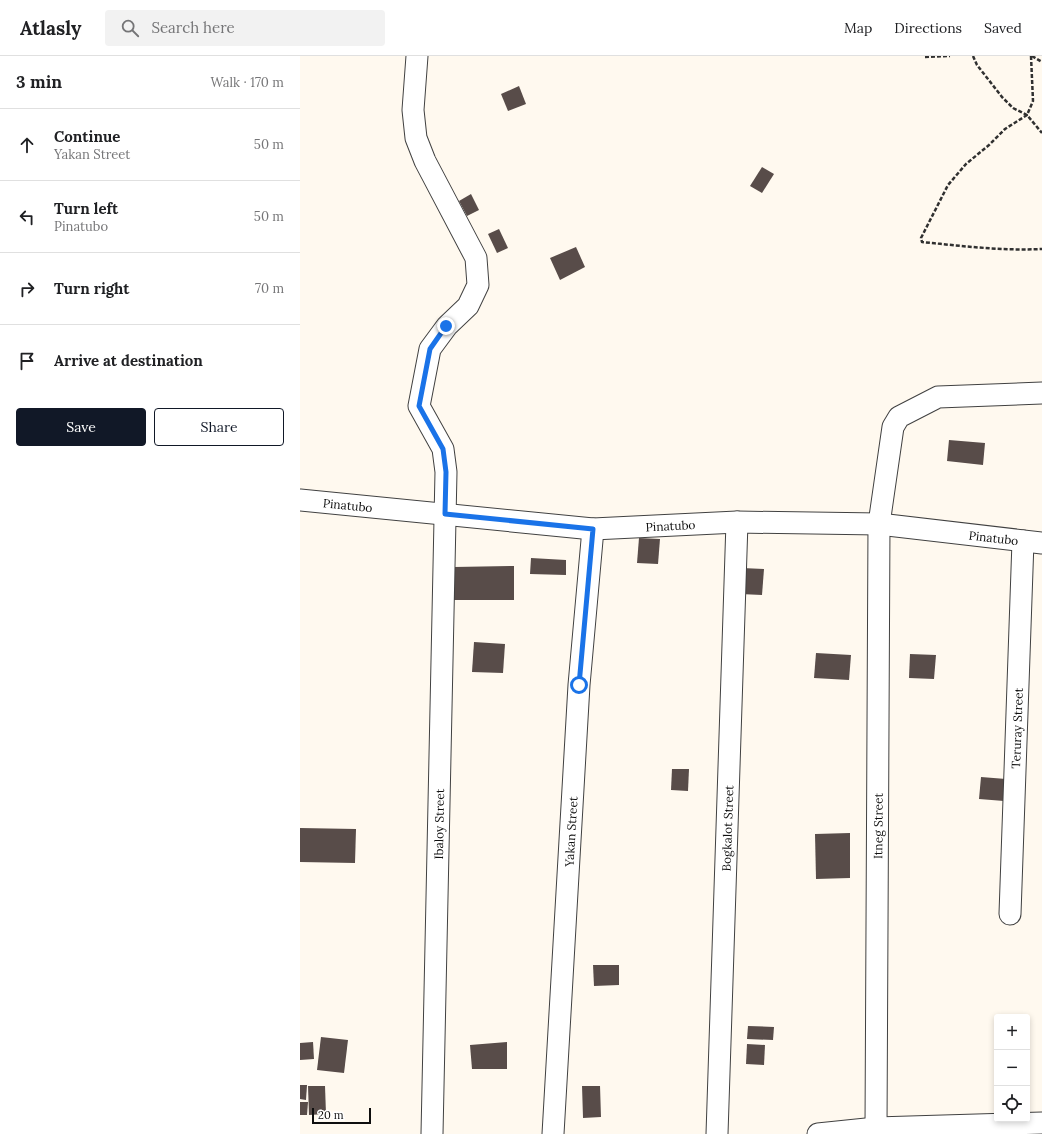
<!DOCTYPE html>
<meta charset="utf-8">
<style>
body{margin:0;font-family:Lora,serif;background:#f2f2f2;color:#202124}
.controls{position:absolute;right:12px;bottom:12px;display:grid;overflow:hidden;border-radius:4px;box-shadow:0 2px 6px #0003}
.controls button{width:36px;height:36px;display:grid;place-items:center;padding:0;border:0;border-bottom:1px solid #e0e0e0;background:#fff;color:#202124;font:20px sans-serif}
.scale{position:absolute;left:12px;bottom:10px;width:59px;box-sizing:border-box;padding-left:4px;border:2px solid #0e0e0e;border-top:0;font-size:11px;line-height:14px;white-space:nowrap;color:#0e0e0e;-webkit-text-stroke:3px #fff;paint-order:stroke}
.stop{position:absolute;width:12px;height:12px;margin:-9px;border:3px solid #1a73e8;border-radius:50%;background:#fff}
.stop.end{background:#1a73e8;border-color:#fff;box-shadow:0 1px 4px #0008}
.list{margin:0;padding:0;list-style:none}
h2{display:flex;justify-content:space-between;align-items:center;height:52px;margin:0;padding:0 16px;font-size:17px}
h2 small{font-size:13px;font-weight:400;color:#757577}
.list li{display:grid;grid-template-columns:26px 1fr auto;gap:12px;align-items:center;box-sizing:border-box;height:72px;padding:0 16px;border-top:1px solid #e0e0e0}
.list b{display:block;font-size:15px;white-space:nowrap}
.list p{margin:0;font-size:13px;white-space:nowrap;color:#757577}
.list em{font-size:13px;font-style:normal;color:#757577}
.actions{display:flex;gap:8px;padding:12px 16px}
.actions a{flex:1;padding:9px 0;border:1px solid #111827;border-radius:4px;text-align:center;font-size:14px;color:#111827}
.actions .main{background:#111827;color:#fff}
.icon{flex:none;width:22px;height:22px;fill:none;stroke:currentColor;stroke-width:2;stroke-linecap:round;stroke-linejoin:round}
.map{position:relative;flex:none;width:742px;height:1078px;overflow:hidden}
header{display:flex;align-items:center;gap:24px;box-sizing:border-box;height:56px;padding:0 20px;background:#fff;border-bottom:1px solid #e0e0e0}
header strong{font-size:19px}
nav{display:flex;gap:22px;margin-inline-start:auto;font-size:14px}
.search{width:280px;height:36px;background:#f2f2f2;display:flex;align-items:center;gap:10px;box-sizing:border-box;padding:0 14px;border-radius:4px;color:#757577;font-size:15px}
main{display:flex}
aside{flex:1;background:#fff}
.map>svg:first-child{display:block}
.building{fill:#584c49}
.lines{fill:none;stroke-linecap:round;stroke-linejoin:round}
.street-casing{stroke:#414141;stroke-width:23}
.path{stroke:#303030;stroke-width:2.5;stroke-dasharray:4 2;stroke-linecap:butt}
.street{stroke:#fff;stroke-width:21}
.route{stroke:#1a73e8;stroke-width:5}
.labels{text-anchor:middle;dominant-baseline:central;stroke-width:4;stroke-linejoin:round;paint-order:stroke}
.street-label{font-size:12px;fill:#0e0e0e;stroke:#fff}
</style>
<header>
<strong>Atlasly</strong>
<div class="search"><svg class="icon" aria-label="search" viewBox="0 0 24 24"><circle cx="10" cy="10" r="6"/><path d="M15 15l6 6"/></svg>Search here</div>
<nav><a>Map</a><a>Directions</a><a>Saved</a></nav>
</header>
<main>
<aside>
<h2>3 min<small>Walk · 170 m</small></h2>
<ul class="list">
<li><svg class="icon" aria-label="ahead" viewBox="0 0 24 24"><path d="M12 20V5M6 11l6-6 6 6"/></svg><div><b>Continue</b><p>Yakan Street</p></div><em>50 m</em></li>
<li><svg class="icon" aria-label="left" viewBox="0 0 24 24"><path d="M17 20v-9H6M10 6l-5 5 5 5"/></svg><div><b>Turn left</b><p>Pinatubo</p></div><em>50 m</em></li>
<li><svg class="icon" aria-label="right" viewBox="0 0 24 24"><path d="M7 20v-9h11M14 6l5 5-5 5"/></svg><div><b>Turn right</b></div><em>70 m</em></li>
<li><svg class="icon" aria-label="arrive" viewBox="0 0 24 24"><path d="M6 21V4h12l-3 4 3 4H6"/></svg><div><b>Arrive at destination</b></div></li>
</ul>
<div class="actions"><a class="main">Save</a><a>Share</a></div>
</aside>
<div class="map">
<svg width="742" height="1078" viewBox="0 0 742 1078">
<rect width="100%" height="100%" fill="#fff9ef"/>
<g class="building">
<polygon points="219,30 226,48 208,55 201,38"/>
<polygon points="462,111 474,118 462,137 450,130"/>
<polygon points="171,138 179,154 167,160 159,145"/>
<polygon points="199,173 208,192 197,197 188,178"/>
<polygon points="276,191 285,211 260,224 250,202"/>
<polygon points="649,384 685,387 683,409 647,405"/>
<polygon points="339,482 360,483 358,508 337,507"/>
<polygon points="231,502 266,504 266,519 230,518"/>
<polygon points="214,510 214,544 154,544 154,511"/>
<polygon points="442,512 464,513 462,539 440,538"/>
<polygon points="174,586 205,588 203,617 172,616"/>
<polygon points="516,597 551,599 549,624 514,622"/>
<polygon points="610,598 636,599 634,623 609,622"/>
<polygon points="372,713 389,713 388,735 371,734"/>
<polygon points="681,721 706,723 704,745 679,743"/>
<polygon points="0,772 56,773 55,807 0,806"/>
<polygon points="550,777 550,822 516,823 515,778"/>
<polygon points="293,909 319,909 319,929 294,930"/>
<polygon points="448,970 474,971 473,984 447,983"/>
<polygon points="21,981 48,984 44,1017 17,1014"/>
<polygon points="13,986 14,1003 0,1004 0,987"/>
<polygon points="207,986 207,1013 172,1013 170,989"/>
<polygon points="447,988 465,989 464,1009 446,1008"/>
<polygon points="0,1029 7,1029 6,1044 0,1043"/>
<polygon points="8,1030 25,1030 26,1058 9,1059"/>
<polygon points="282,1030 300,1030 301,1061 283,1062"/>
<polygon points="0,1046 8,1046 7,1059 0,1059"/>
</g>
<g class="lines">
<defs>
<g id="street">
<polyline points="117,0 113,54 116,82 125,105 176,202 178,229 168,250 147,270 130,293 119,350 143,393 146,416 132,1078"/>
<path id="s1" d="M0,444L293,473L437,466L579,468L742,487"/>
<path id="s2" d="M710,858L723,485"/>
<path id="s3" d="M576,1072L579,468L593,371L599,361L638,341L742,337"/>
<path id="s4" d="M253,1078L279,629L293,473"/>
<path id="s5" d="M417,1078L437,466"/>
<polyline points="518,1078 576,1072 742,1067"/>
</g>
</defs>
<use href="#street" class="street-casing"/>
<g class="path">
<polyline points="673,0 677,9 702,41 713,52 727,59 742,77"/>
<path d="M731,0L733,45L727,59L705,73L689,89L666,108L648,129L621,182L622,186C662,190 702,195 742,193"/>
<polyline points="732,0 742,6"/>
<polyline points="625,1 650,0"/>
</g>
<use href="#street" class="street"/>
</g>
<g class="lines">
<polyline class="route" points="146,270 130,293 119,350 143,393 146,416 145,458 293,473 279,629"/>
</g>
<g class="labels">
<g class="street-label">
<text stroke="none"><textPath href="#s1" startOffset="48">Pinatubo</textPath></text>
<text stroke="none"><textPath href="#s1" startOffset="372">Pinatubo</textPath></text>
<text stroke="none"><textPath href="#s1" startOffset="696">Pinatubo</textPath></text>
<text stroke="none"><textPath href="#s2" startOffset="186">Teruray Street</textPath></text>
<text transform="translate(139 768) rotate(-89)">Ibaloy Street</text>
<text stroke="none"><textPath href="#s3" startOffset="302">Itneg Street</textPath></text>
<text stroke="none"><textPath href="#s5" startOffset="306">Bogkalot Street</textPath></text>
<text stroke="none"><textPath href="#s4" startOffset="303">Yakan Street</textPath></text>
</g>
</g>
</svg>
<div class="controls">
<button>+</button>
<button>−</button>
<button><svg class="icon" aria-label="locate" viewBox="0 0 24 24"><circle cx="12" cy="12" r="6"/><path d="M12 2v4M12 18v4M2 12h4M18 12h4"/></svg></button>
</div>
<div class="scale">20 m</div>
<div class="stop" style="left:279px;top:629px"></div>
<div class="stop end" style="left:146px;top:270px"></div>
</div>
</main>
